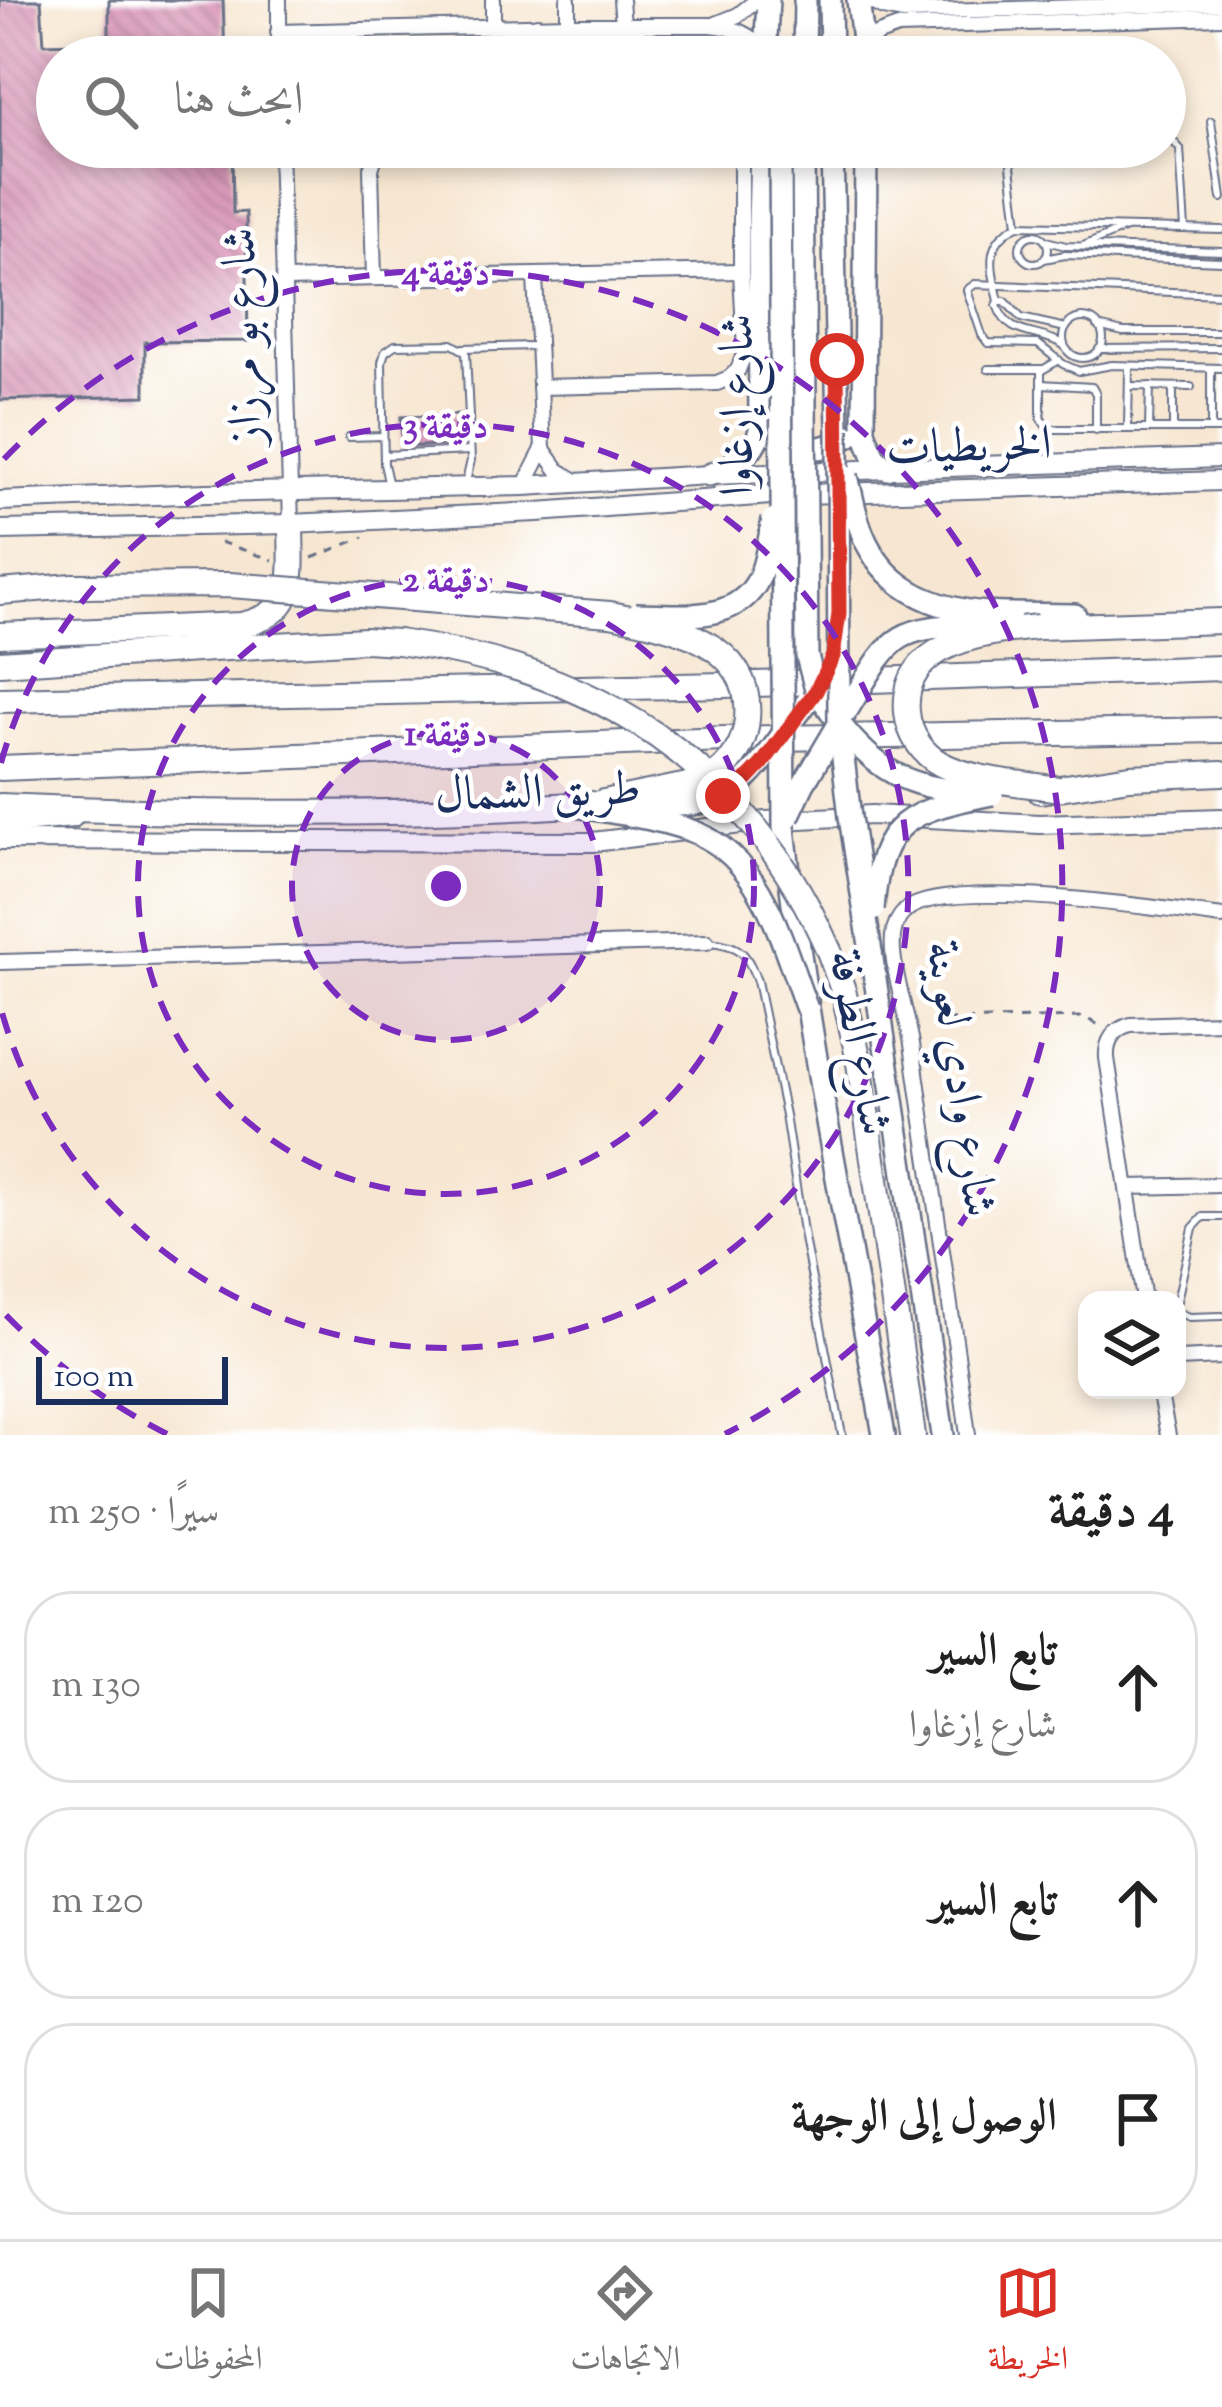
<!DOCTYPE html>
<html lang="ar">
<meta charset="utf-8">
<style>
body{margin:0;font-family:"Sorts Mill Goudy",Amiri,serif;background:#f2f2f2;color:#222;direction:rtl}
.controls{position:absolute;right:36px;bottom:36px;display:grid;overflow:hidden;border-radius:24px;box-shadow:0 6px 18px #0003}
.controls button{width:108px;height:108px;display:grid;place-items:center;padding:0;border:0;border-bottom:3px solid #e0e0e0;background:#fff;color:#222;font:60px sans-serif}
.scale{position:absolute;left:36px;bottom:30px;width:192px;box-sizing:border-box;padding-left:12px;border:6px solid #1b2f5e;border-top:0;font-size:33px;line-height:42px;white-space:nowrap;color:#1b2f5e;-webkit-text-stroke:9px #fff;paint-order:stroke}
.stop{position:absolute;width:36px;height:36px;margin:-27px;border:9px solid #d93025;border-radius:50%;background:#fff}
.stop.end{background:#d93025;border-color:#fff;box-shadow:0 3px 12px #0008}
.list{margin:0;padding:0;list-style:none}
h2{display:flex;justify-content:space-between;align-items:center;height:156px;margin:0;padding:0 48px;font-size:51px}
h2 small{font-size:39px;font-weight:400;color:#767676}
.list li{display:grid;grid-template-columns:78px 1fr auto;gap:36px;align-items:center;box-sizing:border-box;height:192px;margin:0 24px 24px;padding:0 24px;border:3px solid #e0e0e0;border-radius:48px}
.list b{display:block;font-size:45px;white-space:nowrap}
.list p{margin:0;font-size:39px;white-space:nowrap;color:#767676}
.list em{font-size:39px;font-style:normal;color:#767676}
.icon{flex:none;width:66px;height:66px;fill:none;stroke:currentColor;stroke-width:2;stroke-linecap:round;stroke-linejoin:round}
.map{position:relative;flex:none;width:1222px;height:1435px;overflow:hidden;direction:ltr}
.search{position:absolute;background:#fff;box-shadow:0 6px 18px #0003;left:36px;right:36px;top:36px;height:132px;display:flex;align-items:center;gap:30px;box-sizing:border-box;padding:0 42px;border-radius:66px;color:#767676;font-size:45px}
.sheet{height:804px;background:#fff}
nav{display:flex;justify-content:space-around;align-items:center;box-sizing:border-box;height:168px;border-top:3px solid #e0e0e0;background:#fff;font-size:33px;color:#767676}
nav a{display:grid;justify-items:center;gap:6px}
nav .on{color:#d93025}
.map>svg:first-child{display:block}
.building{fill:url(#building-back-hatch)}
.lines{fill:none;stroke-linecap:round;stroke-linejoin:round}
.lane-casing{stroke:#686f87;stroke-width:10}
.street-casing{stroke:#686f87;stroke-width:18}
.secondary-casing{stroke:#686f87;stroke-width:22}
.primary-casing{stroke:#686f87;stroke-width:26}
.highway-casing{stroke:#686f87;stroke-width:28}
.path{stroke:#686f87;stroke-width:3;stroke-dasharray:9 9;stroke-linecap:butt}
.lane{stroke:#fff;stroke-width:6}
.street{stroke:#fff;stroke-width:14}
.secondary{stroke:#fff;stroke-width:18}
.primary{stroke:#fff;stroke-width:21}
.highway{stroke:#fff;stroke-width:24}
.primary-bridge-casing{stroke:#686f87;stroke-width:26;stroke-linecap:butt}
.highway-bridge-casing{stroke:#686f87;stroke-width:28;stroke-linecap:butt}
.primary-bridge{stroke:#fff;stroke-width:21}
.highway-bridge{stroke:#fff;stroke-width:24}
.route{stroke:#d93025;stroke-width:15}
.ring{fill:none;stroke:#7b2cbf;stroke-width:6;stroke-dasharray:21 15}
.labels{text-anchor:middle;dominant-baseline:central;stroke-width:9;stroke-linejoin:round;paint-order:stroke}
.street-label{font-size:48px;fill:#1b2f5e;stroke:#fff}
.centre{fill:#7b2cbf;stroke:#fff;stroke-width:6}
.ring-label{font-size:36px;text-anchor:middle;font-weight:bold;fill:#7b2cbf;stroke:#fff;stroke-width:9;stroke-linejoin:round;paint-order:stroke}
</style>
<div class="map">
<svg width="1222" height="1435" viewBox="0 0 1222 1435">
<defs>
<pattern id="building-back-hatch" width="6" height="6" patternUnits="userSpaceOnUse" patternTransform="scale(3)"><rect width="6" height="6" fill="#d892b5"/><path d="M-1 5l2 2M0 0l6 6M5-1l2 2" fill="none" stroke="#ae7896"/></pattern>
</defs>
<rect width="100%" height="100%" fill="#fff"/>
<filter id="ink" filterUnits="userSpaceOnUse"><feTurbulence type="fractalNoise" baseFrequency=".00833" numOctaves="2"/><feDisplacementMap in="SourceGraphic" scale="24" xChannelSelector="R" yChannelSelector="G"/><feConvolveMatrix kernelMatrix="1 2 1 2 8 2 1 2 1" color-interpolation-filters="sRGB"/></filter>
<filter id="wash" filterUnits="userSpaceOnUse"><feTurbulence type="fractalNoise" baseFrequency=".004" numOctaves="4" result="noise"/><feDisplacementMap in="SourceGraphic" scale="48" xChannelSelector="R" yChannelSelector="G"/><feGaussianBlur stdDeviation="2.7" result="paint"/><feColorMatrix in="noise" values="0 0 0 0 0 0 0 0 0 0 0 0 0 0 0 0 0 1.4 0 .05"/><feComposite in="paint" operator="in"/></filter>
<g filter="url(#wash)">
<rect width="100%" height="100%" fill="#f7e7d2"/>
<g id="blocks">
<g class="building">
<polygon points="0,0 41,0 44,44 109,42 109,0 223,0 225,57 57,57 57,147 232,147 233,213 246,212 248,341 145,342 145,396 0,400"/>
<polygon points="461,415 463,444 402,447 401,417"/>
</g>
</g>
</g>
<g filter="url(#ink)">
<use href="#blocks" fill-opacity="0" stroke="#686f87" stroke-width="3"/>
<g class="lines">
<defs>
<g id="lane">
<polyline points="1211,121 1222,198"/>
<polyline points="1165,140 1174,142 1180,149 1185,229"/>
<polyline points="1015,147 1011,166 1018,225"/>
<circle cx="1034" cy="249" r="14"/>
<polyline points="1046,241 1066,246 1222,251"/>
<polyline points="1083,246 1126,228"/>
<polyline points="1044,259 1065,255 1222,261"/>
<polyline points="1222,294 975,284 967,290 982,335 988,343 1038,344 1063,364 1079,371 1112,365 1222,368"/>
<path d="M999,301C992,269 982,243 1018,225L1222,230"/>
<circle cx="1083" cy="338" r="20"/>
<polyline points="1098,326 1123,332 1222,332"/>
<path d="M1064,345C1037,328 1009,340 997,305L999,301H1005L1021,318L1066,328"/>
<polyline points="463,348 534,346"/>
<polyline points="1099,349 1222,348"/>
<polyline points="988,369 1044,369 1059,360"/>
<polyline points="1041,370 1041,419 1048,429 1222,429"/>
<polyline points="1041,384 1092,387 1096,394 1096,430"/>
<polyline points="1129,386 1191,387"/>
<polyline points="1149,428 1150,386"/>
<polyline points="1128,429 1129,368"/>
<polyline points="1173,429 1173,387"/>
<polyline points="1211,429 1211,368"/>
<polyline points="349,437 383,436"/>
<polyline points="384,455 470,451"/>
<polyline points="389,486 384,464 382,362 385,352 395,345 452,344 466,352 471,460 466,482"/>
<path d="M709,942C741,945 746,952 757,981L785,1115L804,1238L842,1435"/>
<polyline points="1177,1301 1193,1228 1203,1217 1222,1217"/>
<polyline points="1177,1312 1189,1317 1222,1316"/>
</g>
<g id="street">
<polyline points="493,0 493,26"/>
<polyline points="568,0 568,25"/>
<polyline points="621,0 623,25"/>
<polyline points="867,0 883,8 904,12 1222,3"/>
<polyline points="716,24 738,15 757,0"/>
<path d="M278,32L568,25H711C734,27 749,34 765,50"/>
<polyline points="864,49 876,35 898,27 1222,17"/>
<polyline points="279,57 279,0"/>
<polyline points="537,57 537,25"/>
<polyline points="280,147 291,524"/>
<polyline points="374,278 371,169 378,147"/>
<polyline points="283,280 741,271"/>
<polyline points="540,387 717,383 729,378 738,370 745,352 741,271 741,156 738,147"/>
<polyline points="543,449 558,470 577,482"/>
<polyline points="524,486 543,449 535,276"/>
<polyline points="0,962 707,942"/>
<polyline points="1127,1187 1222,1185"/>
<path d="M1144,1300L1107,1058C1106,1041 1114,1029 1131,1025L1222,1022"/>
<polyline points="1177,1359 1222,1357"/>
<polyline points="1159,1390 1168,1435"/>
<path d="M968,1435C951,1304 930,1174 912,1044C907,1013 890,965 893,936C894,927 898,918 905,911C943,876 1165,909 1222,917"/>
</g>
<g id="secondary">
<polyline points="0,501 207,493 524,486 709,475 1222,458"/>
<polyline points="0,530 291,524 537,512 771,495 1222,481"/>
<polyline points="0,825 73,818"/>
<polyline points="0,840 593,842 766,821 872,815 1039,824 1222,818"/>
</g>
<g id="primary">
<polyline points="830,0 831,57"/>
<polyline points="858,0 865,57"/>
<polyline points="765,57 768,0"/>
<polyline points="804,57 805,0"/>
<polyline points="832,147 838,429"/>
<polyline points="866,147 864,431 874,457 888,469"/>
<path d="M769,430C791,455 823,453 849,436"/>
<path d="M709,475C732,466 754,456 760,430L759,225L761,147"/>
<polyline points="1010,614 1075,615"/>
<polyline points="783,734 816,690 839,723 844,716"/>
<path d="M784,828C806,1032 848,1233 884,1435"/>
<polyline points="871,952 943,1435"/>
</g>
<g id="highway">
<polyline points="0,592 73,586"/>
<polyline points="1038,627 1222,621"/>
<path d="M0,635L241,625C301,613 291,573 291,524"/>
<polyline points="0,663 258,646 365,640 398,642"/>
<polyline points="0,700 725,685 1222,668"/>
<polyline points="0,768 724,739 1222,730"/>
<polyline points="1040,791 1130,777 1222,773"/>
<path d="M0,806C197,815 395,816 591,804"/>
<polyline points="829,951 843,990 858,1056 913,1435"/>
</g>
</defs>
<use href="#lane" class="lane-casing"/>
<use href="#street" class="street-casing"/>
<use href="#secondary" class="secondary-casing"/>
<use href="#primary" class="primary-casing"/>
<use href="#highway" class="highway-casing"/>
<g class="path">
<polyline points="220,542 273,560"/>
<polyline points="312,558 364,537"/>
<polyline points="946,1020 1083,1017 1103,1027"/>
</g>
<use href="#lane" class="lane"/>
<use href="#street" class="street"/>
<use href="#secondary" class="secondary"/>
<use href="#primary" class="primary"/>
<use href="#highway" class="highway"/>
<defs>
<g id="primary-bridge">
<polyline points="803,147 807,656 816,690"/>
<polyline points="780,148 784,828"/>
<polyline points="838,429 839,723 850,817 871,952"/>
<path d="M847,476C853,500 857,527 870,549C898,600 956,614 1010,614"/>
<path d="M636,614C679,614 737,625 759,578C767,560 769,539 773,520"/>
<path d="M847,710C892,636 891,626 982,625"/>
<path d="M839,723C876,771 909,788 968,792"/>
<path d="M623,804C713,807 729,810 783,734"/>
<path d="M570,805C611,813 658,817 697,833C765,862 783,947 807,1009"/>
<polyline points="788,817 803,785 839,724"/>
<path d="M873,910C880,818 910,811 992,794"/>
</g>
<g id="highway-bridge">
<path d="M73,586L230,585L610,614C667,625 754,641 747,719C745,746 730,766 708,781L599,803"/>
<path d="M1038,627C987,632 901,641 907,712C909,734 922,754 941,764C972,781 1024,783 1059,789"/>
<path d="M398,642C597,669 746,762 829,951"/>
</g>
</defs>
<use href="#primary-bridge" class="primary-bridge-casing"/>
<use href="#highway-bridge" class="highway-bridge-casing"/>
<use href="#primary-bridge" class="primary-bridge"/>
<use href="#highway-bridge" class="highway-bridge"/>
</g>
</g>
<g class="lines" filter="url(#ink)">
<polyline class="route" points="723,796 740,787 762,764 816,691 833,656 839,614 837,360"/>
</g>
<circle cx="446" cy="886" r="154" fill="#7b2cbf" fill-opacity=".12"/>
<g class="ring">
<circle cx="446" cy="886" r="154"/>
<circle cx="446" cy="886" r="308"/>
<path d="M1 763A462 462 0 1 1 1 1009"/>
<path d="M167 1434A615 615 0 0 1 4 1313M4 459A615 615 0 1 1 725 1434"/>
</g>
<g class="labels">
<g class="street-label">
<text transform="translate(246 336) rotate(-92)">شارع بو مرزاز</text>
<text transform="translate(740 405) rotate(-90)">شارع إزغاوا</text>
<text transform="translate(969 449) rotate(-2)">الخريطيات</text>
<text transform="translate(538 795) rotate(-2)">طريق الشمال</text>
<text transform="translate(857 1043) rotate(80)">شارع الطرفة</text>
<text transform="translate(958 1079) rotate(82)">شارع وادي لعوينة</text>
</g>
</g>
<circle cx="446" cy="886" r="18" class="centre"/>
<g class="ring-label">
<text x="446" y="284">4 دقيقة</text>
<text x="446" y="437">3 دقيقة</text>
<text x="446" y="591">2 دقيقة</text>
<text x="446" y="745">1 دقيقة</text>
</g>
</svg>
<div class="controls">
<button><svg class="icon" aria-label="layers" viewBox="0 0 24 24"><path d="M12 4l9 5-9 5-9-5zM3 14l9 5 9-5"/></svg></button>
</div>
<div class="scale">100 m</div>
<div class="stop" style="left:837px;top:360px"></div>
<div class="stop end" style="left:723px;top:796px"></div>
<div class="search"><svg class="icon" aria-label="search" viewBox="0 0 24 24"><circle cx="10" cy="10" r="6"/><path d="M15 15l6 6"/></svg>ابحث هنا</div>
</div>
<section class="sheet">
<h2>4 دقيقة<small>سيرًا · 250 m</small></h2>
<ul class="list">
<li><svg class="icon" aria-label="ahead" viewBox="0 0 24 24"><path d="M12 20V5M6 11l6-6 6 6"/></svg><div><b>تابع السير</b><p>شارع إزغاوا</p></div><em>130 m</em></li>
<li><svg class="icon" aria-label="ahead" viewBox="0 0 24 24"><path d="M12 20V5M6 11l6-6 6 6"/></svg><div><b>تابع السير</b></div><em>120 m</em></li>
<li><svg class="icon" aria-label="arrive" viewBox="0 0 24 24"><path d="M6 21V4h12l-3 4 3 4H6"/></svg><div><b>الوصول إلى الوجهة</b></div></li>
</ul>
</section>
<nav>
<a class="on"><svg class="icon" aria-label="map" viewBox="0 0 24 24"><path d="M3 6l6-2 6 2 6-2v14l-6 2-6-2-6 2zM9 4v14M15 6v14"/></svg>الخريطة</a>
<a><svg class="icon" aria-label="directions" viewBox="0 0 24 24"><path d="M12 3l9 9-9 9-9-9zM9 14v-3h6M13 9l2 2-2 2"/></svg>الاتجاهات</a>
<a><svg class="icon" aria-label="saved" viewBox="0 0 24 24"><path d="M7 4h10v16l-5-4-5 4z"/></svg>المحفوظات</a>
</nav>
